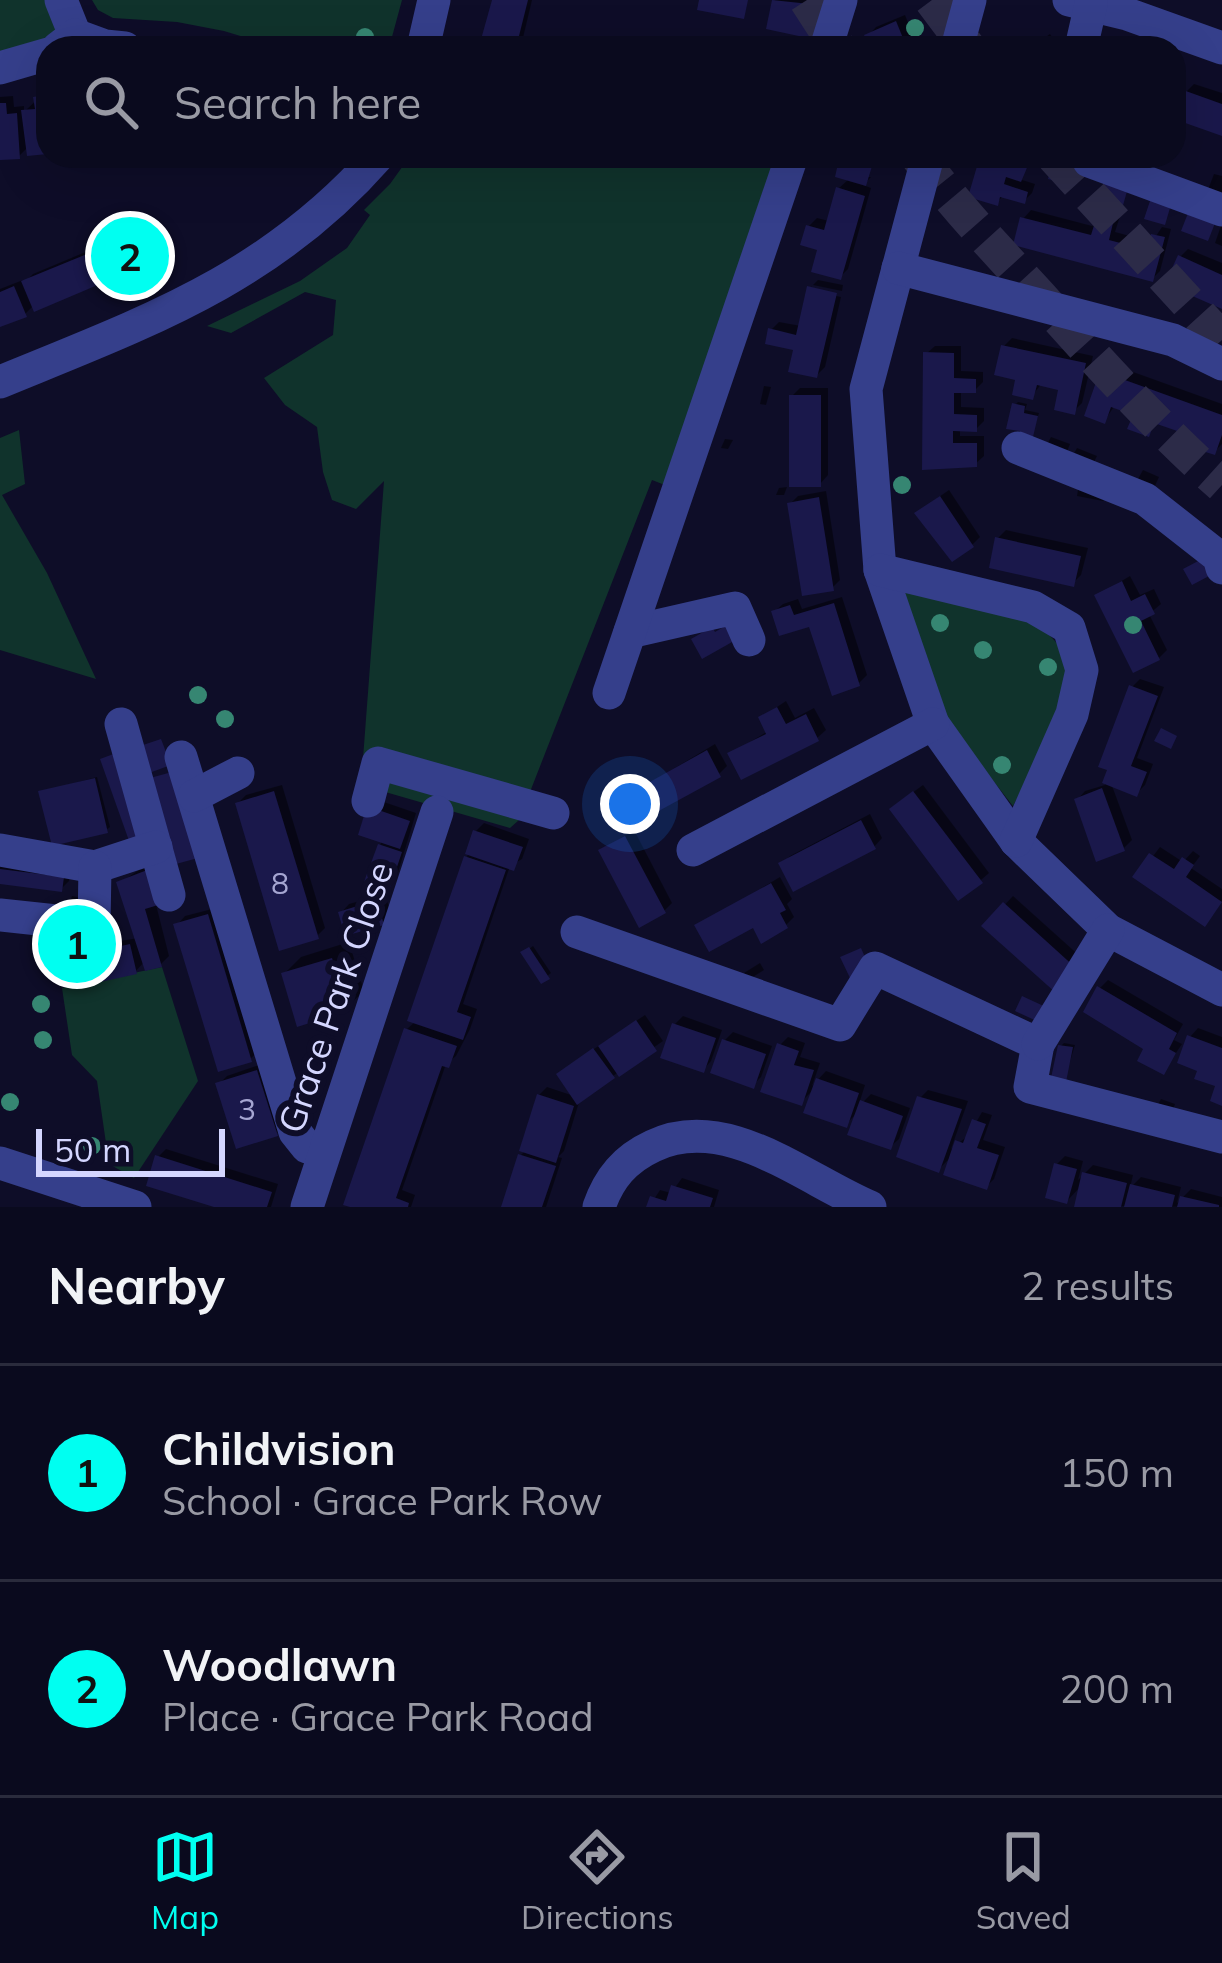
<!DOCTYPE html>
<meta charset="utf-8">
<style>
body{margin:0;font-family:Mulish,sans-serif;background:#131327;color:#f1f3f6}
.scale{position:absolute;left:36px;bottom:30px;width:189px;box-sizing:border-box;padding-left:12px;border:6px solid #d4d6ff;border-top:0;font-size:33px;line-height:42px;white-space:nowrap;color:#d4d6ff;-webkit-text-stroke:9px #0e0d28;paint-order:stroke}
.you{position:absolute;left:630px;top:804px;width:42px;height:42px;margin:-30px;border:9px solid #fff;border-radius:50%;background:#1a73e8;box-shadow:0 0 0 18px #1a73e833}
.badge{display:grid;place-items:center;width:78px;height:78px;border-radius:50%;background:#00fff1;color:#111;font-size:39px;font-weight:700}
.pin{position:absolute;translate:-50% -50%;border:6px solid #fff;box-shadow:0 3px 12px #0006}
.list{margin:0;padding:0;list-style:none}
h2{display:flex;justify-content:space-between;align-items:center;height:156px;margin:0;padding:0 48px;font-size:51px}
h2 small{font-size:39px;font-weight:400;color:#999aa4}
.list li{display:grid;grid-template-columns:78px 1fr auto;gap:36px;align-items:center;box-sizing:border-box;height:216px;padding:0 48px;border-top:3px solid #2a2b3c}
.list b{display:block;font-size:45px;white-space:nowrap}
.list p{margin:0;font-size:39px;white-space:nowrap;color:#999aa4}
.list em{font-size:39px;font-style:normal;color:#999aa4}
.icon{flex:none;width:66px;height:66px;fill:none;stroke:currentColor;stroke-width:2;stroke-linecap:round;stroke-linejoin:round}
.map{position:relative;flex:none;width:1222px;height:1207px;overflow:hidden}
.search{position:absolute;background:#0a0a1e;box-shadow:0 12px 48px #0002;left:36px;right:36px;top:36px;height:132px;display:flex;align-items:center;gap:30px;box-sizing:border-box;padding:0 42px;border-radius:36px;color:#999aa4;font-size:45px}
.sheet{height:588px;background:#0a0a1e}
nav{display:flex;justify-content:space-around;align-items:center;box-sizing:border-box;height:168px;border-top:3px solid #2a2b3c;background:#0a0a1e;font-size:33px;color:#999aa4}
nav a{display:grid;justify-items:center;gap:6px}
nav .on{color:#00fff1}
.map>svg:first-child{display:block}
.green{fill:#10332c}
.shadow{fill:#0007}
.building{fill:#1a184b}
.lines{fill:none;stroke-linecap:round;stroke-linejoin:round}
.highway-tunnel{stroke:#2c2b48;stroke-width:36;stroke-dasharray:36 18;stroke-linecap:butt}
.minor{stroke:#353f8b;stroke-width:33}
.tree{fill:#368672}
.labels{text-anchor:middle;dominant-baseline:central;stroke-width:12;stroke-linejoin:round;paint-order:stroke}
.number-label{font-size:30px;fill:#a6a6d2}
.street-label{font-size:36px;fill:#d4d6ff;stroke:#0e0d28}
</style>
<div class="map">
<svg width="1222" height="1207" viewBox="0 0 1222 1207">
<rect width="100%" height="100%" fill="#0e0d28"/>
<g class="green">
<polygon points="0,0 47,0 56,29 53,37 0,56"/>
<polygon points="92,0 402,0 389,48 280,48 224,31 177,22 113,18 98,10"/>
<polygon points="410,156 786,156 670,487 652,480 519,820 510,828 361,785 384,481 356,509 332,500 323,472 317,427 285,405 264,378 333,335 336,300 305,292 231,333 207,326 300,281 347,248 370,215 364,210 390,184"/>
<polygon points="19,430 25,484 2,495 47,573 96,679 0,650 0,438"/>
<path d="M897,586C947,597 1061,607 1068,670C1072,706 1029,774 1013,806L951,727Z"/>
<polygon points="162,967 198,1081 134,1178 109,1164 97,1081 72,1055 62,988"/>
</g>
<g class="shadow">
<polygon points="495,0 532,0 522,42 516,48 484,41"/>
<polygon points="775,0 835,0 770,27"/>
<polygon points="905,15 918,48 873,48 868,36 876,27"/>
<polygon points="1050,34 1059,48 1030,48"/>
<polygon points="1194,84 1222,93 1222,133 1186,92"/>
<polygon points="48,89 48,151 29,153 28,147 19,156 0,158 0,97 13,96 14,107 24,106 24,112"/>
<polygon points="265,156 295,156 287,164"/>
<polygon points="828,156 872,156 866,177 871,177 863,185 871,188 848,269 840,277 809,226 817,218 829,221 838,189 850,178"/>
<polygon points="983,156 1036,156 1019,179 1035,184 1032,193 1024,201 1004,195 997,202"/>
<polygon points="1057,156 1069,156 1078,175 1074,182"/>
<polygon points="1214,174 1222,176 1222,199 1206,195"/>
<polygon points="1031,210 1096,227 1106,212 1120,216 1115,232 1152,242 1162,227 1171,229 1160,271 1152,279 1023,219"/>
<polygon points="1222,223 1222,246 1215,243"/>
<polygon points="147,227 162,249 159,252 107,254"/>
<polygon points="95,248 106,274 98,282 34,305 25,314 0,324 0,289 23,280 24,283 33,274"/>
<polygon points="1188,249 1222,263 1222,306 1180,257"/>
<polygon points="818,280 843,285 842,291 813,285"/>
<polygon points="812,286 812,291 841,297 825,367 817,375 796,348 771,330 779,322 801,326"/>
<polygon points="1012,338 1093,356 1082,403 1074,411 1062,387 1042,383 1032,396 1004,346"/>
<polygon points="935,346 961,346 961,371 983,372 983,382 975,390 961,390 961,407 984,408 984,421 976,429 960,429 960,436 984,436 984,456 975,464 925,467 926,354"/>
<polygon points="1111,364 1222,404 1222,444 1214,452 1198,446 1189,455 1187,431 1158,421 1148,433 1137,413 1115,405 1105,420 1103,373"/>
<polygon points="764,386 771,387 766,405 760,404"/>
<polygon points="800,388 828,388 828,475 820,484 792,396"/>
<polygon points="1018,402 1027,404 1025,410 1039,413 1031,437 1015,405"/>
<polygon points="1051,437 1070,444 1066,454 1044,450"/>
<polygon points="725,439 733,440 728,449 721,448"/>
<polygon points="1077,448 1097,456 1093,464 1071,459"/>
<polygon points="1143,470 1159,477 1153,490 1134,486"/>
<polygon points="1079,483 1107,497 1103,501 1077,496"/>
<polygon points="787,487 784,495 776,495 779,488"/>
<polygon points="949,490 980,537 972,545 926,506"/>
<polygon points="826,491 840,580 832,588 790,504 798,496"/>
<polygon points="1006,530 1088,548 1081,575 1073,583 998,538"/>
<polygon points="1130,576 1140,595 1154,589 1161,604 1149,614 1167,650 1159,658 1098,595"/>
<polygon points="842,597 867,675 859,683 811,623 774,612 783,604 798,599 802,609"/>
<polygon points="1140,679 1164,687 1137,758 1153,764 1145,785 1137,793 1111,783 1132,840 1124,848 1077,800 1085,791 1105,785 1132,687"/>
<polygon points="786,701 795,718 814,708 826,730 817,738 731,754 768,731 762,717"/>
<polygon points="715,744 727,766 719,774 633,793"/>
<polygon points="97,777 110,827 106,830 42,792"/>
<polygon points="282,785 325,928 317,936 238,803 246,795"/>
<polygon points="923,785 989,873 981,880 901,801"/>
<polygon points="378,800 416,813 396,879 388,887 368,880 382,840"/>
<polygon points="870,814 882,838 874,847 782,864 790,856"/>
<polygon points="484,823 529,839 522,859 510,866 463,1004 477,1009 470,1029 456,1056 446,1064 402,1190 415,1195 411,1207 352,1207 407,1029 416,1021 411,1019 476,831"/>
<polygon points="634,830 672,903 664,911 602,850"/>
<polygon points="1160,847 1183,862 1193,851 1200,856 1191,868 1222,889 1222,901 1213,915 1137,877"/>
<polygon points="0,861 71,870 69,881 61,889 0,881"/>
<polygon points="146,865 169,956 161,964 145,961 135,972 93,980 93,934 112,934 115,942 138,938 120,883"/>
<polygon points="780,877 792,899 787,904 794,917 786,925 698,926"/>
<polygon points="385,894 391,914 383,922 341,913 349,904"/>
<polygon points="72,896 86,899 83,916 65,918"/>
<polygon points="1013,896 1083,959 1056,989 985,926"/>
<polygon points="216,908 259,1051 250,1059 177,925 185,916"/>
<polygon points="349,942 364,991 346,1008 284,974 301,957"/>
<polygon points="533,946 551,973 542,980 524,953"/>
<polygon points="760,963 764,970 748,980 744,973"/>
<polygon points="1108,980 1183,1024 1174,1040 1182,1044 1163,1072 1100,988"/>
<polygon points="645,1015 663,1041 580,1099 564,1151 558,1157 562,1158 546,1207 504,1207 520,1156 526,1150 539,1095 547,1087 574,1096 567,1067"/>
<polygon points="683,1016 722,1030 711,1061 703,1070 675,1024"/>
<polygon points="1198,1028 1222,1037 1222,1102 1219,1085 1190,1037"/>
<polygon points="733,1032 772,1046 761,1077 753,1085 725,1040"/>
<polygon points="788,1037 805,1043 800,1057 820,1063 812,1086 826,1071 865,1085 858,1107 871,1094 910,1108 899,1139 890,1147 859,1111 846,1124 815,1088 801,1102 780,1045"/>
<polygon points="1064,1043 1075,1045 1065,1078 1061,1046"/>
<polygon points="265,1063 285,1125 277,1133 219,1084 227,1076"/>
<polygon points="928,1090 968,1101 951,1149 969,1135 982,1112 992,1115 983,1140 1005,1147 994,1179 986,1187 954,1154 939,1169 920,1098"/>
<polygon points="1161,1099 1175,1104 1172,1113 1154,1112"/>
<polygon points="166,1149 278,1184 271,1207 225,1207 149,1184 158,1157"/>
<polygon points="1065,1156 1083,1161 1078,1180 1093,1165 1133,1175 1130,1188 1141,1177 1181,1187 1177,1203 1191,1189 1222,1197 1222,1207 1077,1206 1082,1185 1067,1201 1057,1164"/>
<polygon points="682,1178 719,1190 714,1207 649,1207 660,1190 671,1193"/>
</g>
<g class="building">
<polygon points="492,0 528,0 516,48 480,43"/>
<polygon points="699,0 748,0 744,19 697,10"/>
<polygon points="772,0 829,6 822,41 766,29"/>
<polygon points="896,21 907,48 870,48 864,35"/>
<polygon points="1183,90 1222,104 1222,136 1174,119"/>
<polygon points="46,95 48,154 27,156 21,110 35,109 33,97"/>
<polygon points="0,103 6,103 7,114 17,113 20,159 0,160"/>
<polygon points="825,156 875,156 866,186 835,177 837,168 823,163"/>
<polygon points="980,156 1032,156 1021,182 1006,177 1004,184 1028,192 1025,204 1000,197 998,206 968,197"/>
<polygon points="1054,156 1065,156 1076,179 1075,186 1048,179"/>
<polygon points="1106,177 1129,184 1122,209 1099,202"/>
<polygon points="836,187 865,196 841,280 811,272 817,250 800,245 806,225 824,230"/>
<polygon points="1152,195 1172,201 1165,225 1144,219"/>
<polygon points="1190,208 1217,218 1208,241 1181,231"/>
<polygon points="1020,217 1091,235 1096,219 1113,223 1109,240 1147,250 1151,234 1165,237 1153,282 1013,245"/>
<polygon points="143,228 161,255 118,284 100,256"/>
<polygon points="87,254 100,284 34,312 21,281"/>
<polygon points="1178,255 1222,275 1222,309 1165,284"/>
<polygon points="14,286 27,317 0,327 0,292"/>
<polygon points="807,286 837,293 817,378 788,372 793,350 765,344 768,328 796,335"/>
<polygon points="1001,345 1086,363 1075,415 1054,410 1058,390 1037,385 1033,400 1012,395 1015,380 994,375"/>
<polygon points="923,352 954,353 954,378 976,379 976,393 954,393 954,414 977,415 977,432 953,431 953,443 977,443 977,467 922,470"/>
<polygon points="1100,371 1222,415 1222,435 1215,455 1193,448 1189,459 1176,454 1183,433 1154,423 1149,437 1127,429 1133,415 1111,407 1105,424 1084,416"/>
<rect x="789" y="395" width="32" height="92"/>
<polygon points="1012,403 1025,406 1024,413 1038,416 1032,441 1018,438 1020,431 1006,429"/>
<polygon points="940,496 974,547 952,562 914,513"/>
<polygon points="819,497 834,591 802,596 787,503"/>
<polygon points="995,537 1081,556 1074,587 989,568"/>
<polygon points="1202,559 1211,575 1192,585 1183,569"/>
<polygon points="1122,581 1131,601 1145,594 1155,614 1141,621 1160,660 1133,673 1094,595"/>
<polygon points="834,603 860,686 832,696 809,627 779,636 771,611 790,605 794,615"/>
<polygon points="732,622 741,637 702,659 691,639 712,627 715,632"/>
<polygon points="1129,685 1158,696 1131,766 1147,772 1137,797 1102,783 1107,770 1098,767"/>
<polygon points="777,707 786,724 806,714 819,741 741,780 727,753 766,734 758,717"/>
<polygon points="1161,728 1177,736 1171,749 1154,741"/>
<polygon points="161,739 171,765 149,773 140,746"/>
<polygon points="707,750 721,777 644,819 630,793"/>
<polygon points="119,752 151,845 133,852 100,759"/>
<polygon points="172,772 198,858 176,864 150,778"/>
<polygon points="95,778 108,833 52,846 38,791"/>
<polygon points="1102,788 1125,851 1096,862 1074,799"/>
<polygon points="274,791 319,939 279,951 235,803"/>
<polygon points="913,791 983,883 958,901 889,809"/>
<polygon points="367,806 410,821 400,849 358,835"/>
<polygon points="861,820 876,849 793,892 778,863"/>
<polygon points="473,830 523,847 514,871 465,854"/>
<polygon points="625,836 666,913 639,928 598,850"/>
<polygon points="378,844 402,852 389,891 364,882"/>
<polygon points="1149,853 1174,869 1182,857 1194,865 1186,877 1222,902 1205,927 1132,877"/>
<polygon points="464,856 506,870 457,1012 471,1017 463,1040 407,1021"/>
<polygon points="155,867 165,903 145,909 162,967 145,971 116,882"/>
<polygon points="0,869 64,877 62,892 0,884"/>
<polygon points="771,883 786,910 780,913 788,928 761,944 753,928 709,952 694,925"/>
<polygon points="377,900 384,925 345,936 338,912"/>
<polygon points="1003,902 1077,969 1056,993 981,926"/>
<polygon points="208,914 252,1062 218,1072 173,924"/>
<polygon points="82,940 105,941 107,949 130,944 137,974 91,984"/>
<polygon points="529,947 550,979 541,984 520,952"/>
<polygon points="861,948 870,969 850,978 840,957"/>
<polygon points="332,958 348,1011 297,1027 281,973"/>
<polygon points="1097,986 1177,1033 1169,1049 1176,1053 1164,1075 1137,1061 1143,1049 1083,1012"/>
<polygon points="1022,996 1048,1008 1041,1023 1015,1011"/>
<polygon points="636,1020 657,1051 619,1077 598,1046"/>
<polygon points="672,1023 716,1038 704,1073 660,1058"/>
<polygon points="404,1028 457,1046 449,1068 442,1066 396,1198 409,1203 408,1207 350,1207 343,1205"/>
<polygon points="1187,1035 1222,1048 1222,1106 1210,1101 1215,1086 1194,1079 1197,1071 1177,1063"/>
<polygon points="722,1039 766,1054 754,1089 710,1073"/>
<polygon points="777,1043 799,1051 794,1065 814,1070 802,1106 760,1092"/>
<polygon points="1058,1045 1073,1047 1066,1082 1051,1078"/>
<polygon points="593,1048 615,1078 577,1105 556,1074"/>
<polygon points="257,1070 278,1136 236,1149 215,1083"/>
<polygon points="816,1078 859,1093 847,1128 803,1113"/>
<polygon points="537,1094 574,1106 556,1163 519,1151"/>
<polygon points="917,1096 962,1109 939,1173 896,1157"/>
<polygon points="860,1100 903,1116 891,1150 847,1135"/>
<polygon points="972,1119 986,1124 977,1148 999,1155 987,1190 943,1175 955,1140 963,1143"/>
<polygon points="518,1154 556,1166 542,1207 501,1207"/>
<polygon points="155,1155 272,1192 267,1207 214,1207 146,1186"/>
<polygon points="1054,1163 1077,1169 1067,1204 1045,1198"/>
<polygon points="1082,1172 1127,1183 1121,1207 1074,1207"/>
<polygon points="1130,1184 1175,1195 1172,1207 1124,1207"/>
<polygon points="671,1185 713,1198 710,1207 646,1207 650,1196 666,1201"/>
<polygon points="1180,1196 1219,1205 1219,1207 1177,1207"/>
</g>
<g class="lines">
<g class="highway-tunnel">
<polyline points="807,0 838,48"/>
<polyline points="932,0 968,48"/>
<path d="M918,156C955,206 998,251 1040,297C1098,362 1157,427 1222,485"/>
<polyline points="1054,156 1222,340"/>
</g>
<g class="minor">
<polyline points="61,0 75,35"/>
<polyline points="1069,0 1127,14 1222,48"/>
<polyline points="58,48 75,35 105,46 125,48"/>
<polyline points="423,48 434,0"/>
<polyline points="826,48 841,0"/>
<polyline points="957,48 970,0"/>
<polyline points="1081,48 1091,4"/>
<polyline points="0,68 48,54"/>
<polyline points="928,156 866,389 880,570 933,724 1016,841 1108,930 1222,990"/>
<polyline points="1087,156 1089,161 1222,210"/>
<polyline points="898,268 1173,340 1222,364"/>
<path d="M0,382C146,322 270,279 378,156"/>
<polyline points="1018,448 1145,499 1219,557 1222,568"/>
<polyline points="880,570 1033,607 1069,628 1082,670 1072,714 1016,841"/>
<polyline points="630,632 735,608 749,640"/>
<polyline points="609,693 792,156"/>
<polyline points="121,724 169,895"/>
<polyline points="181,757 295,1132 307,1147 324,1152"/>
<polyline points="194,796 238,773"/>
<polyline points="368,801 378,763 553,813"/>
<polyline points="0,850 95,867 156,847"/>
<polyline points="693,850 933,724"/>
<polyline points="0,915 94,925 95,867"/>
<polyline points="577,932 840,1025 875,968 1038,1044 1030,1087 1222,1137"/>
<polyline points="1038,1044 1108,930"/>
<polyline points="0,1163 135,1207"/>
<polyline points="307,1207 437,812"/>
<path d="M599,1207C609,1178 625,1159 653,1146C726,1111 804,1179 870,1207"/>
</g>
</g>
<g class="tree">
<circle cx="915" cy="28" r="9"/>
<circle cx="365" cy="37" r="9"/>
<circle cx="902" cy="485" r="9"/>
<circle cx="940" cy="623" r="9"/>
<circle cx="1133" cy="625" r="9"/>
<circle cx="983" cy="650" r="9"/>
<circle cx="1048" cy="667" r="9"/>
<circle cx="198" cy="695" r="9"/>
<circle cx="225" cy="719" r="9"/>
<circle cx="1002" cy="765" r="9"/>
<circle cx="41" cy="1004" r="9"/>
<circle cx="43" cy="1040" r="9"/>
<circle cx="10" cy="1102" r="9"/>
<circle cx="92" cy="1146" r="9"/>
</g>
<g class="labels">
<g class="number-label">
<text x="280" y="883">8</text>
<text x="247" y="1109">3</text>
</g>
<g class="street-label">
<text transform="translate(335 997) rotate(-71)">Grace Park Close</text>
</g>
</g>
</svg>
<div class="scale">50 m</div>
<div class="you"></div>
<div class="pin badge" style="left:77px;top:944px">1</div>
<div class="pin badge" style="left:130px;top:256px">2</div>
<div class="search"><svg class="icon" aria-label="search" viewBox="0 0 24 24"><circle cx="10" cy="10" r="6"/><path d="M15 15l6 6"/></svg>Search here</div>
</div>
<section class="sheet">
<h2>Nearby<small>2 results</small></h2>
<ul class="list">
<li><span class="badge">1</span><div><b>Childvision</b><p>School · Grace Park Row</p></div><em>150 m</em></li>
<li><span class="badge">2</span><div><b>Woodlawn</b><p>Place · Grace Park Road</p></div><em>200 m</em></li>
</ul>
</section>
<nav>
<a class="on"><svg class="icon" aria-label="map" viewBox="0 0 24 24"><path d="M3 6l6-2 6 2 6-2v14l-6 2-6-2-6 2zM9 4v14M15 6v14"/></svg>Map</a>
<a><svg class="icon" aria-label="directions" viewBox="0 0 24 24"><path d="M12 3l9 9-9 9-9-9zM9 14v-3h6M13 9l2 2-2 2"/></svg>Directions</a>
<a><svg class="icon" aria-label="saved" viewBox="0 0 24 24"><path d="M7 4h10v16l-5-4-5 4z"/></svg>Saved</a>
</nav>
